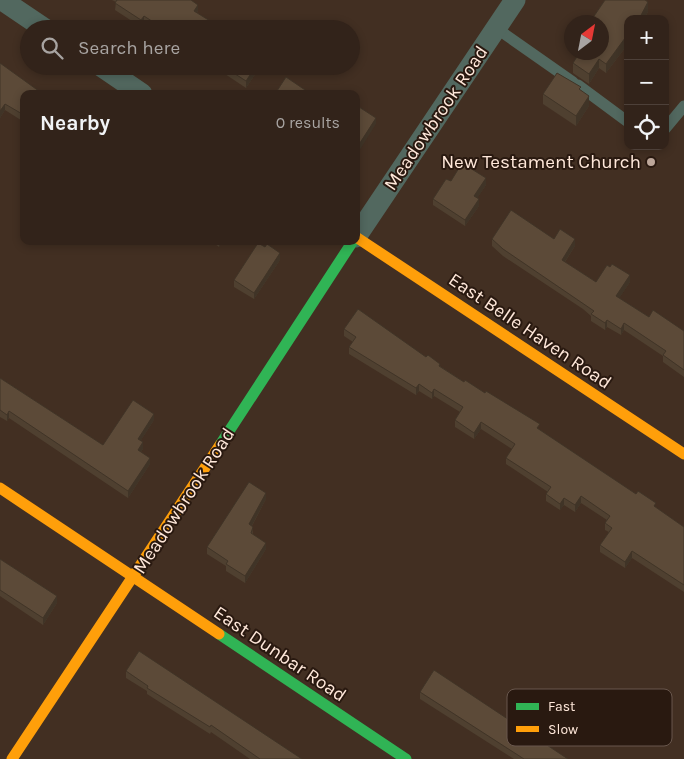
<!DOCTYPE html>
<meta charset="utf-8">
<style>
body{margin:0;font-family:Karla,sans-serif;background:#3d2f27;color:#f1f3f6}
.controls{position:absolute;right:15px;top:15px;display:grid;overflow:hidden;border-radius:10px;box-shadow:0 2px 8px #0003}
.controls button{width:45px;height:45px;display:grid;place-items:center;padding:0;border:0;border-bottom:1px solid #4d4039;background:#32231a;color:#f1f3f6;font:25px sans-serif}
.compass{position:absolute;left:564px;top:15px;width:45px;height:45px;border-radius:50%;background:#32231a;box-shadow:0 2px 8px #0003;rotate:32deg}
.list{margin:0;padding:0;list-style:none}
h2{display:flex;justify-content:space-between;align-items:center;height:65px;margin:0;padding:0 20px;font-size:21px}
h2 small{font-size:16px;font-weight:400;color:#a8a4a2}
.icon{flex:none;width:28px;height:28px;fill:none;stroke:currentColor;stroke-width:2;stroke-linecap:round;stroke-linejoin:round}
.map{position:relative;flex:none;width:684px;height:759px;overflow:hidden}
.search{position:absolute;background:#32231a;box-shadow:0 2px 8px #0003;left:20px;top:20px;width:340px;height:55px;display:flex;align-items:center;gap:12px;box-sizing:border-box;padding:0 18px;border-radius:28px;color:#a8a4a2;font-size:19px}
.panel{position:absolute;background:#32231a;box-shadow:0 2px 8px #0003;left:20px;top:90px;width:340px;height:155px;border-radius:10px}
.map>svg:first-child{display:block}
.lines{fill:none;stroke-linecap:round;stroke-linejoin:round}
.lane{stroke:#52685f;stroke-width:11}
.street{stroke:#52685f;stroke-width:21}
.fast{stroke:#30b455;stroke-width:11}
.slow{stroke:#ff9f0a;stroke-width:11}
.wall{fill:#4f4030}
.shaded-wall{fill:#403427}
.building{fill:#5c4a38;stroke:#403427}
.poi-dot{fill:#bda79a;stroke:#291910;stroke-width:2}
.labels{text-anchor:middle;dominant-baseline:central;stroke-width:4;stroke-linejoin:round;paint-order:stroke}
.street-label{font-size:19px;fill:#ffe8da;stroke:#291910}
.poi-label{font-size:19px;fill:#ffe8da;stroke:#291910;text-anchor:end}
.key{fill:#291910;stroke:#69574d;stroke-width:1}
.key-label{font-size:14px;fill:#ffe8da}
</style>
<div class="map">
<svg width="684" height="759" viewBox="0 0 684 759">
<rect width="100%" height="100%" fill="#422f22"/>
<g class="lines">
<g class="lane">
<polyline points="496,28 573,82"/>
<polyline points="578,85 628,122"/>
<polyline points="665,129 684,106"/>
</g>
<g class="street">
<polyline points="2,0 45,29"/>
<polyline points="101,66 142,94"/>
<polyline points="356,237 515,0"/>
</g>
<g class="fast">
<polyline points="220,445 353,241"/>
<polyline points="219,634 406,759"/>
</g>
<g class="slow">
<polyline points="356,237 684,454"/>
<polyline points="0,488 219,634"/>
<polyline points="12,759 220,445"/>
</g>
</g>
<g class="wall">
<polygon points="112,0 191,0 198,11 197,13 223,29 154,29 144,23 141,27 115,10 116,2"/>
<polygon points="605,0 645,0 648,2 648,12 644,19 628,19 628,44 606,73 599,68 589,84 573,73 573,63 578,56 575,55 575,52 602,52 602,22 590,22"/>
<polygon points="0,63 24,94 24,122 5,110 0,118"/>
<polygon points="213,66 258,66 258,70 246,88"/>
<polygon points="581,90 589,106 576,126 543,104 543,94"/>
<polygon points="451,181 486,185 477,198 479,206 465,226 433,205 433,199"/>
<polygon points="492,239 554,239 575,246 565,262 596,282 630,282 619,298 649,317 684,331 684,377 663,362 663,356 624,330 621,335 607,327 605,330 591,321 591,316 583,309 503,256 492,246"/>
<polygon points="211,241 222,241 219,247"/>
<polygon points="280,260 254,299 234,287 234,280"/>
<polygon points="344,329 426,357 464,382 540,430 684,527 684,592 632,558 625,568 600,552 600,545 609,532 605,530 605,523 607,520 581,503 575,512 564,505 560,510 546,501 546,494 548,492 506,464 506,458 512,449 481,429 474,439 455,427 455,420 460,412 434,396 432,399 419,391 416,395 349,354 349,347 353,342 344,336"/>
<polygon points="0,378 103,445 154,420 141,440 143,449 141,452 150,464 128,498 9,418 7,421 0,417"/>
<polygon points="266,499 252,526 253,534 266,549 245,583 226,571 226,566 207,554 207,547"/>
<polygon points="0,559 57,603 43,625 0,596"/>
<polygon points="126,671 302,759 250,759 211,732 210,734 147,694 147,691 126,678"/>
<polygon points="420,692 568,759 514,759 420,699"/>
</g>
<g class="shaded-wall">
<polygon points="648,2 648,12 644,19 639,19"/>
<polygon points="198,5 198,11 194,18 194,11"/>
<polygon points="144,16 144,23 141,27 141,20"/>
<polygon points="628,34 628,44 606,73 606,64"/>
<polygon points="599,59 599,68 589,84 589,74"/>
<polygon points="256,66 258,66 258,70 246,88 246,81"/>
<polygon points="589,96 589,106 576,126 576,116"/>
<polygon points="5,104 5,110 0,118 0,111"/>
<polygon points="376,118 376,124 356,156 356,149"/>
<polygon points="486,178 486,185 474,203 474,196"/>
<polygon points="479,199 479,206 465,226 465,220"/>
<polygon points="575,239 575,246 562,266 562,260"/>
<polygon points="219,241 222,241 219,247"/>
<polygon points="280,253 280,260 254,299 254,293"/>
<polygon points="630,275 630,282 616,303 616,296"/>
<polygon points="607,320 607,327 605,330 605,323"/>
<polygon points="624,323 624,330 621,335 621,329"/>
<polygon points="419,384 419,391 416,395 416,388"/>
<polygon points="434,389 434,396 432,399 432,393"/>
<polygon points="9,411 9,418 7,421 7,415"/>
<polygon points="154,414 154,420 138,445 138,439"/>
<polygon points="481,422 481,429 474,439 474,433"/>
<polygon points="143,442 143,449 138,456 138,450"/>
<polygon points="150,458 150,464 128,498 128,491"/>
<polygon points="266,493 266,499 249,531 249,524"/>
<polygon points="581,496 581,503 575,512 575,505"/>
<polygon points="564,498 564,505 560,510 560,504"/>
<polygon points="266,543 266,549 245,583 245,576"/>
<polygon points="632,551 632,558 625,568 625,562"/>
<polygon points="57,596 57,603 43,625 43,618"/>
</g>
<g class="building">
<polygon points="117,0 191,0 198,5 194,11 223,29 164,29 144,16 141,20 115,3"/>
<polygon points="605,0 645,0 648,2 639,19 628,19 628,34 606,64 599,59 589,74 573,63 580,52 602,52 602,22 590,22"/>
<polygon points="0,63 43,94 24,94 24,115 5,104 0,111"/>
<polygon points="223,66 256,66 246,81"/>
<polygon points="557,73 581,87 579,89 589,96 576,116 543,94"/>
<polygon points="286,77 311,94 275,94"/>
<polygon points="356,105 376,118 356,149"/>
<polygon points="462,163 486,178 474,196 479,199 465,220 433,199 446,179 451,181"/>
<polygon points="511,210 554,239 560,229 575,239 562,260 596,282 607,265 610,267 612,264 630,275 616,296 649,317 653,310 684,331 684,370 663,355 666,351 624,323 621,329 607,320 605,323 591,314 594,311 503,249 492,239"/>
<polygon points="258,243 265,247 267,244 280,253 254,293 234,280"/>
<polygon points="358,309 426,357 428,355 440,364 439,366 464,382 465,380 485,393 486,391 540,424 537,428 636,494 638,491 656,503 654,506 684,527 684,585 632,551 625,562 600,545 612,528 605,523 610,516 581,496 575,505 564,498 560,504 546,494 551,487 506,458 515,444 481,422 474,433 455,420 463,407 434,389 432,393 419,384 416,388 349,347 356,337 344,329"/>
<polygon points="0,378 103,445 133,400 154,414 138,439 143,442 138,450 150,458 128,491 9,411 7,415 0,410"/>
<polygon points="249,482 266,493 249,524 253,527 251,533 266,543 245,576 226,564 228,561 207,547"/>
<polygon points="0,559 57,596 43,618 0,590"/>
<polygon points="139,651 302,759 260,759 211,725 210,727 147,688 148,686 126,671"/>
<polygon points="434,670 568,759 524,759 420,692"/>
</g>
<circle class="poi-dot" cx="651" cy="162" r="5"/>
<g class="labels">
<g class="street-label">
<text transform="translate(436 118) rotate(-56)">Meadowbrook Road</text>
<text transform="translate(530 331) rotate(34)">East Belle Haven Road</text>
<text transform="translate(184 501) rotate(-57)">Meadowbrook Road</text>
<text transform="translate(280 654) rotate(34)">East Dunbar Road</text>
</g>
<g class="poi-label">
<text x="641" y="162">New Testament Church</text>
</g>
</g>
<rect x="507" y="689" width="165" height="57" rx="8" class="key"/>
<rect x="516" y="703" width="23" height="7" fill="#30b455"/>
<rect x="516" y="726" width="23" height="6" fill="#ff9f0a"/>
<g class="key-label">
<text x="548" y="711">Fast</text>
<text x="548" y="734">Slow</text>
</g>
</svg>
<div class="controls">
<button>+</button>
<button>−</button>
<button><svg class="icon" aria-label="locate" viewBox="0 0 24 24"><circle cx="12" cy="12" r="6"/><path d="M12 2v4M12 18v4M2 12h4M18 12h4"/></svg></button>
</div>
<svg class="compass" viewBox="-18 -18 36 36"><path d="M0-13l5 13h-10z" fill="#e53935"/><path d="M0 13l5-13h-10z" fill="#a8a4a2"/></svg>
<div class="search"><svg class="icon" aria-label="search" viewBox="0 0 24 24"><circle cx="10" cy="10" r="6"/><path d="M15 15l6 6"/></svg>Search here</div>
<section class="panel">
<h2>Nearby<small>0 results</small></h2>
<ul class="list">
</ul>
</section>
</div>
